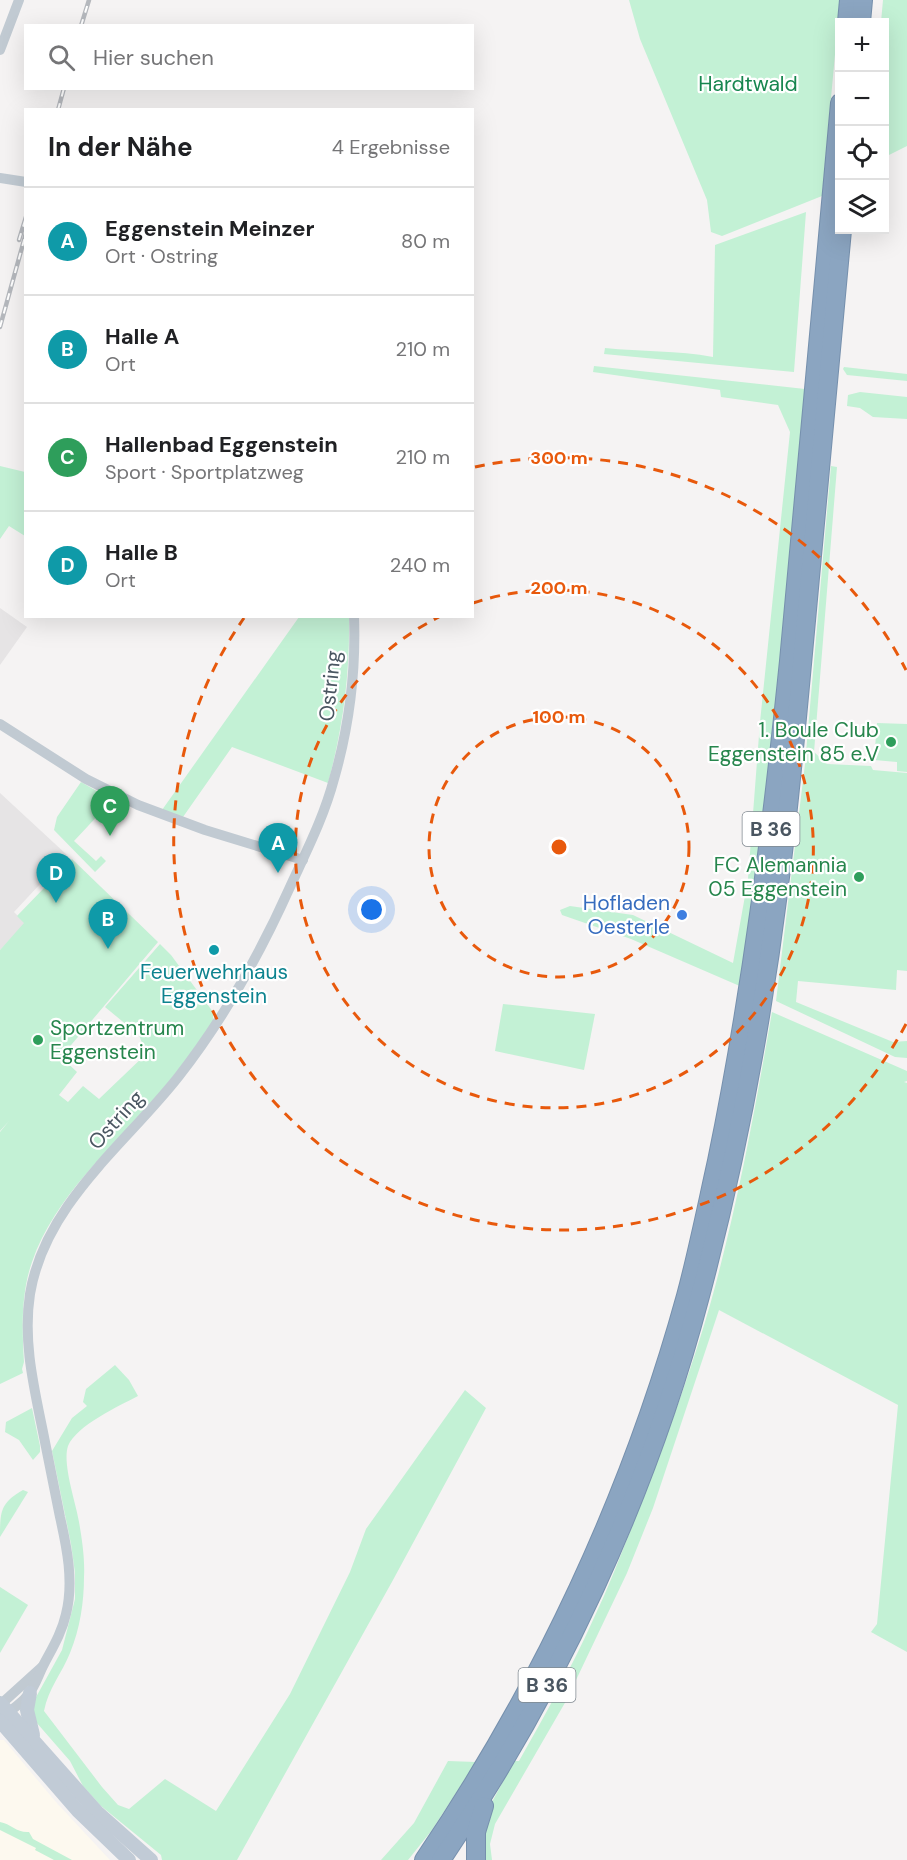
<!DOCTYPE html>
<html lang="de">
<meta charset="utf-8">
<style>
body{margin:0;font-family:"DM Sans",sans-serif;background:#f6f6f6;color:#202124}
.controls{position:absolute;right:18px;top:18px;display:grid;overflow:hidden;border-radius:0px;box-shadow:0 6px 24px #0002}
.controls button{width:54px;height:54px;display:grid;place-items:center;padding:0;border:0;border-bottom:2px solid #e0e0e0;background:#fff;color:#202124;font:30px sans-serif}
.you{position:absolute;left:372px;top:910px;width:21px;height:21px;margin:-15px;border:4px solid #fff;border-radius:50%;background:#1a73e8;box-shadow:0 0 0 9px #1a73e833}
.badge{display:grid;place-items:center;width:39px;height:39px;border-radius:50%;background:#111827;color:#fff;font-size:20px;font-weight:700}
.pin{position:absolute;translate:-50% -50px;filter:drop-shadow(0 2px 3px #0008)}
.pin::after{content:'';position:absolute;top:32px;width:21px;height:18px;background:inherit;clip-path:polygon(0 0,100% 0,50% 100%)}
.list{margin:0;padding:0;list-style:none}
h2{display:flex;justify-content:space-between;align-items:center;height:78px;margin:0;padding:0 24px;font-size:26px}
h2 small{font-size:20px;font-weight:400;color:#757577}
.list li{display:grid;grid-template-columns:39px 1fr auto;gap:18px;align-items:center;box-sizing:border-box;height:108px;padding:0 24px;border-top:2px solid #e0e0e0}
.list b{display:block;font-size:22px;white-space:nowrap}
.list p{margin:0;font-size:20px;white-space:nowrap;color:#757577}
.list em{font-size:20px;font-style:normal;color:#757577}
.icon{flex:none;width:33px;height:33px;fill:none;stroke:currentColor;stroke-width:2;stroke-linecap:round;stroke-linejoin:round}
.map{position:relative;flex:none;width:907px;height:1860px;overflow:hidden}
.search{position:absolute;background:#fff;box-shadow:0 6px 24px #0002;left:24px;top:24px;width:450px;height:66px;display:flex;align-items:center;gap:15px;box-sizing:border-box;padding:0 21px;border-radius:0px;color:#757577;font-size:22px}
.panel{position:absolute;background:#fff;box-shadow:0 6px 24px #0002;left:24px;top:108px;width:450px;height:510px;border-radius:0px}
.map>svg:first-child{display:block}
.commercial{fill:#fdf9ef}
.education{fill:#e6e4e5}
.green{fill:#c3f1d5}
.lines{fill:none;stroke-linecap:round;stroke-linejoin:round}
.highway-casing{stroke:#7690ad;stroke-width:20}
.street{stroke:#c1cad2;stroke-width:10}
.secondary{stroke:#c1cbd6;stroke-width:14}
.highway{stroke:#8ba5c1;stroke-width:18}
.rail-casing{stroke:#b5b8bd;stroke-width:4.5}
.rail{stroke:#fff;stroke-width:2;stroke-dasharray:7;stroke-linecap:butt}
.ring{fill:none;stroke:#e8590c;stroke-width:3;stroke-dasharray:10 8}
.leisure-dot{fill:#2e9e5b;stroke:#fff;stroke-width:2}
.shop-dot{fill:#3f7fe0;stroke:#fff;stroke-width:2}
.culture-dot{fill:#0f9aa8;stroke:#fff;stroke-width:2}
.labels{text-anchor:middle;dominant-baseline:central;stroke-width:4.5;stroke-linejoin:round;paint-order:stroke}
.shield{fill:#fff;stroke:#808990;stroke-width:1.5}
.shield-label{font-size:20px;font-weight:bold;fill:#4a5661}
.park-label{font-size:21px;fill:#17864f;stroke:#fff}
.street-label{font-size:21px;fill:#4a5661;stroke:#fff}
.leisure-label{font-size:21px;fill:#27864d;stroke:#fff;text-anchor:end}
.shop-label{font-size:21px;fill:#366cbe;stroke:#fff;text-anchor:end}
.culture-label{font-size:21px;fill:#0d838f;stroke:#fff}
.centre{fill:#e8590c;stroke:#fff;stroke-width:3}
.ring-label{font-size:18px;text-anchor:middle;font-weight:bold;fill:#e8590c;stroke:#fff;stroke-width:4.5;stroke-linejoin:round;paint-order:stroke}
</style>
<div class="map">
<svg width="907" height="1860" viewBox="0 0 907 1860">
<rect width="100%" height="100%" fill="#f5f3f3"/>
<polygon class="commercial" points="0,1740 4,1740 56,1802 110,1860 0,1860"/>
<g class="education">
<polygon points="0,608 27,627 0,665"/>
<polygon points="0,793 67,855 14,912 25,923 0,950"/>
</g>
<g class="green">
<polygon points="629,0 840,0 822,196 722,236 711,232 707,200 640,39"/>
<polygon points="883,0 907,0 907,146 885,157 884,22 881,22"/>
<path d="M806,212L794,372L604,354L605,348C641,352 678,350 713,357L715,245Z"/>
<polygon points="594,366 805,389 771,758 742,987 631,939 562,915 560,910 570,906 633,915 733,963 748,879 760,722 790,432 778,405 721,397 720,390 593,372"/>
<polygon points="844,367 907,374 907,381 847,375 843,369"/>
<polygon points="860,392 907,397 907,419 873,417 860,408 847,406 848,395"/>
<polygon points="0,466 25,472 25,536 9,526 0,539"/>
<polygon points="831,466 837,467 814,752 827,764 871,766 873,770 907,773 907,971 897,970 896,990 798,981 796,1002 893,1042 907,1041 907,1058 895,1057 776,1001 805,764"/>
<path d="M299,617H349C350,674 343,728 328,783L232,747L183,817L162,810Z"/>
<polygon points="877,723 907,724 907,772 897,771 897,762 874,760"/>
<polygon points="81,782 114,801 105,812 103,810 74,841 96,861 101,856 106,861 95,872 54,830 57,817"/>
<path d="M72,859L158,942L61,1057L77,1072L59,1095L68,1102L83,1086L99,1099L146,1054L139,1035L105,1007L160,944L171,955L213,1012V1022C195,1048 176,1074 155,1098C111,1149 55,1196 32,1262C21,1293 22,1329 24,1362L22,1369L23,1373L0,1384V1132L9,1121L0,1131V950L24,923L17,916Z"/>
<polygon points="503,1004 595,1014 584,1070 495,1051"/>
<path d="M772,1012L907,1071V1081L904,1082L907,1083V1652L871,1632L877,1624L898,1405L719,1310L653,1508L627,1573L566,1701L495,1824L490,1844L492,1860H479L485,1815L514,1761H519C545,1715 571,1669 593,1620C615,1574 632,1525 651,1477C673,1420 693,1364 710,1305C737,1209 755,1110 772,1012Z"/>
<path d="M115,1365L129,1380L138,1396C119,1406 77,1425 68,1446C62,1464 76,1503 79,1522C82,1539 85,1559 84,1577C84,1602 80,1629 70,1653C62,1673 48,1689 44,1711L102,1787L118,1805L129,1809L165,1779L216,1811L290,1694L350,1572L366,1529L465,1390L486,1408L393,1580L237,1860H162L161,1855L101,1806L83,1786L70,1761L36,1722L33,1712L35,1699L62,1650L75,1599V1573L71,1544L52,1451L72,1418L87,1406L83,1402L86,1389Z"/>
<polygon points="32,1408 40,1446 40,1452 33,1460 19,1440 5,1432 6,1422"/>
<path d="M23,1490L28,1492L0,1537C0,1512 0,1503 23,1490Z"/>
<polygon points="0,1587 28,1605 0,1653"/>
<polygon points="448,1761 476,1762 432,1830 408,1860 381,1860 414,1823"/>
<path d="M0,1822C11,1824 17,1833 29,1832L33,1839L72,1860H54L35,1850L36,1848L0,1830Z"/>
</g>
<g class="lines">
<defs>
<g id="highway">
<polyline points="847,22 849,0"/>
<polyline points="861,22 863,0"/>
<path d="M424,1860C541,1688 631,1496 686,1296C698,1251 707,1206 717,1161C751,996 772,829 789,661C807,475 823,289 840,103"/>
<path d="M441,1860C557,1690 648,1494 700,1296C735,1164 761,1028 778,893C788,817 795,740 802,664C816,519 829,374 842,230"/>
<polyline points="476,1860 476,1832 484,1806"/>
</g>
</defs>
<use href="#highway" class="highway-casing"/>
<g class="street">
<polyline points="0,50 19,0"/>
<polyline points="0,178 26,182"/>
<polyline points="0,724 86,779 138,805 205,830 303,860"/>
<polyline points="0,1705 42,1667"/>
<path d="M4,1716C12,1709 21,1704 27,1696C36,1686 38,1675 44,1664C53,1647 62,1632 66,1614C74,1582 67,1548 60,1517C54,1487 48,1457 42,1427C33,1383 23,1339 30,1294C45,1203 126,1144 179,1076C225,1017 260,954 290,887C306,852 324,817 334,779C349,727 356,671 354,616"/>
</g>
<g class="secondary">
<polyline points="30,1693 27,1710 33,1735"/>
<polyline points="0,1703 97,1812 151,1860"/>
<polyline points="0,1721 78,1811 129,1860"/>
</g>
<use href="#highway" class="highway"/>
<defs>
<g id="rail">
<polyline points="81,26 89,0"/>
<polyline points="58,110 64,88"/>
<polyline points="19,240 26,217"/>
<polyline points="0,327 26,233"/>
</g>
</defs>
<use href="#rail" class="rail-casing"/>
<use href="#rail" class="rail"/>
</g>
<g class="ring">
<circle cx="559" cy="847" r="130"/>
<path d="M473 603A259 259 0 1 1 439 617"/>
<path d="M906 1024A389 389 0 1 1 244 618M475 467A389 389 0 0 1 906 670"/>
</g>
<g class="leisure-dot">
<circle cx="891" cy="742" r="6"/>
<circle cx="859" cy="877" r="6"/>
<circle cx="38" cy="1040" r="6"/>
</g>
<circle class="shop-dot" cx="682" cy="915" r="6"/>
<circle class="culture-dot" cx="214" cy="950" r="6"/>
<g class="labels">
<g class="shield">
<rect x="742.5" y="812" width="57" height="34" rx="4.5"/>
<rect x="518.5" y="1668" width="57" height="34" rx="4.5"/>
</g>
<g class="shield-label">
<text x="771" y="829">B 36</text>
<text x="547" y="1685">B 36</text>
</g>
<g class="park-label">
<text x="748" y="84">Hardtwald</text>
</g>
<g class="street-label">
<text transform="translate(330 686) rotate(-84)">Ostring</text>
<text transform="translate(116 1120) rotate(-48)">Ostring</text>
</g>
<g class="leisure-label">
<text x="879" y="730">1. Boule Club<tspan x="879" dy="24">Eggenstein 85 e.V</tspan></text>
<text x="847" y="865">FC Alemannia<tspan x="847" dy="24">05 Eggenstein</tspan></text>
<text x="50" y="1028" text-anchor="start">Sportzentrum<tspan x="50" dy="24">Eggenstein</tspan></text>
</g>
<g class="shop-label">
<text x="670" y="903">Hofladen<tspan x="670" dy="24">Oesterle</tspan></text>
</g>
<g class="culture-label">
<text x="214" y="972">Feuerwehrhaus<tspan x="214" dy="24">Eggenstein</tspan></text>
</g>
</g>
<circle cx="559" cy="847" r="9" class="centre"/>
<g class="ring-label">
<text x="559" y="464">300 m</text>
<text x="559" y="594">200 m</text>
<text x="559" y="723">100 m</text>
</g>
</svg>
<div class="controls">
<button>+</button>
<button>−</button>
<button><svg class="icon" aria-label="locate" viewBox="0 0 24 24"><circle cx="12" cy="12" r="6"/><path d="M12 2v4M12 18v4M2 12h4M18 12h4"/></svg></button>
<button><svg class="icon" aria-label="layers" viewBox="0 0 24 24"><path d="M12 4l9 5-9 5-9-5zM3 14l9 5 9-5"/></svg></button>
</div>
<div class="you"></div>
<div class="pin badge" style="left:278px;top:873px;background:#0f9aa8">A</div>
<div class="pin badge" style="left:108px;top:949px;background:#0f9aa8">B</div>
<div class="pin badge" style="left:110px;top:836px;background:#2e9e5b">C</div>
<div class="pin badge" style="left:56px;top:903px;background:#0f9aa8">D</div>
<div class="search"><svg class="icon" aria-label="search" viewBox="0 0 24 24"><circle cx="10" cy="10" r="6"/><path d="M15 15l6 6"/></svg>Hier suchen</div>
<section class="panel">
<h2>In der Nähe<small>4 Ergebnisse</small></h2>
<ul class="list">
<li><span class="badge" style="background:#0f9aa8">A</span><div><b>Eggenstein Meinzer</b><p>Ort · Ostring</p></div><em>80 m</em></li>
<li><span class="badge" style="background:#0f9aa8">B</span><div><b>Halle A</b><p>Ort</p></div><em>210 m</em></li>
<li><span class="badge" style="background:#2e9e5b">C</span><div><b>Hallenbad Eggenstein</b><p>Sport · Sportplatzweg</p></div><em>210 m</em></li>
<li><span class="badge" style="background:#0f9aa8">D</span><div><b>Halle B</b><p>Ort</p></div><em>240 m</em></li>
</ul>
</section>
</div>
